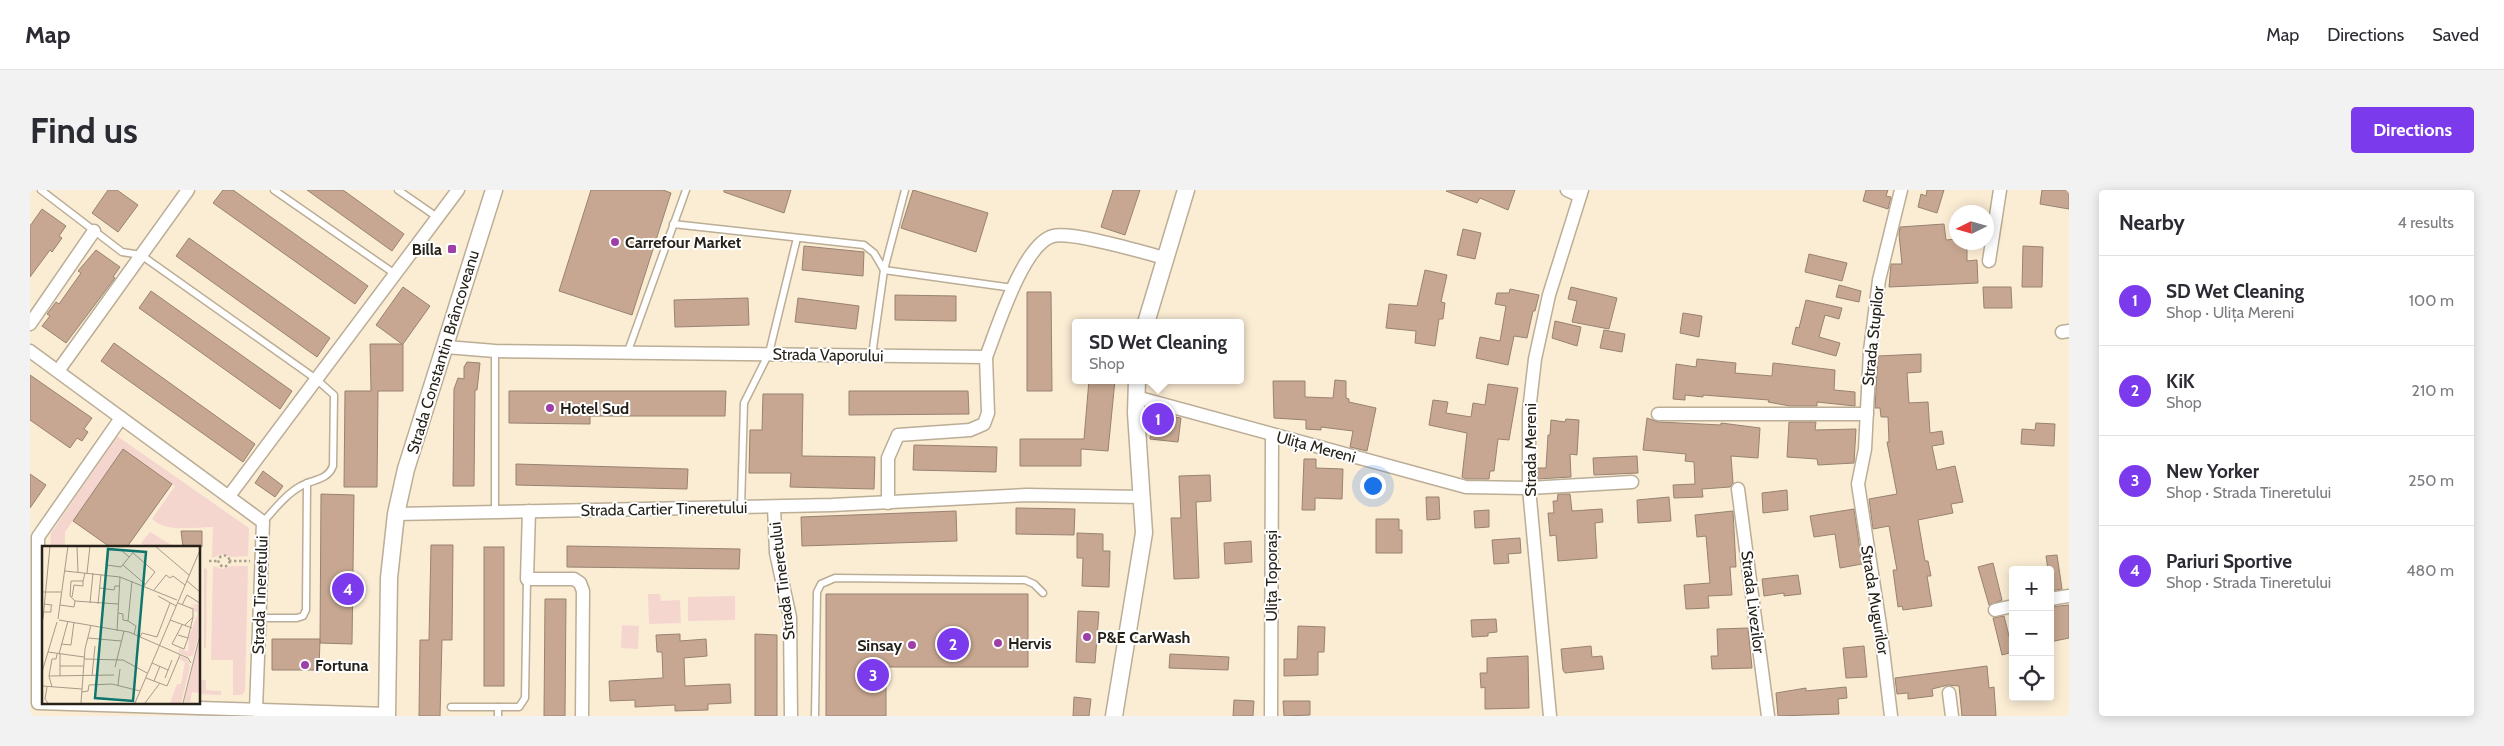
<!DOCTYPE html>
<meta charset="utf-8">
<style>
body{margin:0;font-family:Cabin,sans-serif;background:#f2f2f3;color:#2b2b33}
.controls{position:absolute;right:15px;bottom:15px;display:grid;overflow:hidden;border-radius:5px;box-shadow:0 2px 12px #0003}
.controls button{width:45px;height:45px;display:grid;place-items:center;padding:0;border:0;border-bottom:1px solid #e1e1e2;background:#fff;color:#2b2b33;font:25px sans-serif}
.compass{position:absolute;left:1919px;top:15px;width:45px;height:45px;border-radius:50%;background:#fff;box-shadow:0 2px 12px #0003;rotate:265deg}
.you{position:absolute;left:1342px;top:295px;width:18px;height:18px;margin:-12px;border:4px solid #fff;border-radius:50%;background:#1a73e8;box-shadow:0 0 0 8px #1a73e833}
.badge{display:grid;place-items:center;width:32px;height:32px;border-radius:50%;background:#7c3aed;color:#fff;font-size:16px;font-weight:700}
.pin{position:absolute;translate:-50% -50%;border:2px solid #fff;box-shadow:0 1px 5px #0006}
.popup{position:absolute;left:1042px;top:129px;width:172px;height:65px;box-sizing:border-box;display:grid;place-content:center;border-radius:5px;background:#fff;filter:drop-shadow(0 1px 4px #0005);font-size:16px;white-space:nowrap;color:#7c7c81}
.popup b{font-size:19px;color:#2b2b33}
.popup::after{content:'';position:absolute;left:50%;top:100%;margin-left:-10px;border:10px solid transparent;border-top-color:#fff}
.list{margin:0;padding:0;list-style:none}
h2{display:flex;justify-content:space-between;align-items:center;height:65px;margin:0;padding:0 20px;font-size:21px}
h2 small{font-size:16px;font-weight:400;color:#7c7c81}
.list li{display:grid;grid-template-columns:32px 1fr auto;gap:15px;align-items:center;box-sizing:border-box;height:90px;padding:0 20px;border-top:1px solid #e1e1e2}
.list b{display:block;font-size:19px;white-space:nowrap}
.list p{margin:0;font-size:16px;white-space:nowrap;color:#7c7c81}
.list em{font-size:16px;font-style:normal;color:#7c7c81}
.icon{flex:none;width:28px;height:28px;fill:none;stroke:currentColor;stroke-width:2;stroke-linecap:round;stroke-linejoin:round}
.map{position:relative;flex:none;width:2039px;height:526px;overflow:hidden;border-radius:5px}
header{display:flex;align-items:center;gap:30px;box-sizing:border-box;height:70px;padding:0 25px;background:#fff;border-bottom:1px solid #e1e1e2}
header strong{font-size:24px}
nav{display:flex;gap:28px;margin-inline-start:auto;font-size:18px}
.intro{display:flex;align-items:center;justify-content:space-between;box-sizing:border-box;height:120px;padding:0 30px}
h1{margin:0;font-size:35px}
.button{padding:12px 22px;border-radius:5px;background:#7c3aed;color:#fff;font-size:18px;font-weight:700}
main{display:flex;gap:30px;padding:0 30px}
aside{flex:1;background:#fff;border-radius:5px;box-shadow:0 2px 12px #0003}
.map>svg:first-child{display:block}
.green{fill:#f4d6ce}
.building{fill:#c7a791;stroke:#988272}
.lines{fill:none;stroke-linecap:round;stroke-linejoin:round}
.service-casing{stroke:#bbad96;stroke-width:9}
.minor-casing{stroke:#bbad96;stroke-width:15}
.tertiary-casing{stroke:#bbad96;stroke-width:19}
.path{stroke:#aba08e;stroke-width:2.5;stroke-dasharray:2.5 2.5;stroke-linecap:butt}
.service{stroke:#fff;stroke-width:6}
.minor{stroke:#fff;stroke-width:12}
.tertiary{stroke:#fff;stroke-width:16}
.poi-dot{fill:#9e3fa7;stroke:#fff;stroke-width:2}
.labels{text-anchor:middle;dominant-baseline:central;stroke-width:4;stroke-linejoin:round;paint-order:stroke}
.poi-label{font-size:16px;font-weight:bold;fill:#272219;stroke:#fff;text-anchor:start}
.street-label{font-size:16px;fill:#272219;stroke:#fff}
.inset-road{fill:none;stroke:#a69b89;stroke-width:1}
.view{fill:#0f766e;fill-opacity:0.15;stroke:#0f766e;stroke-width:2.5}
.inset-edge{fill:none;stroke:#272219;stroke-width:2.5}
</style>
<header>
<strong>Map</strong>
<nav><a>Map</a><a>Directions</a><a>Saved</a></nav>
</header>
<div class="intro"><h1>Find us</h1><a class="button">Directions</a></div>
<main>
<div class="map">
<svg width="2039" height="526" viewBox="0 0 2039 526">
<rect width="100%" height="100%" fill="#fbecd4"/>
<g class="green">
<path d="M87,246L219,338L218,366L201,367L193,364L182,368L183,337C164,337 137,343 122,329L145,296L93,259L35,342V357H20L21,343Z"/>
<polygon points="120,342 145,357 117,357 111,353"/>
<polygon points="183,376 193,379 202,376 218,376 215,501 212,505 203,505 203,470 181,470"/>
<polygon points="174,378 177,379 176,458 174,458"/>
<polygon points="618,404 630,404 631,411 650,410 651,433 619,434"/>
<polygon points="705,406 705,430 658,431 658,407"/>
<polygon points="592,435 609,436 608,459 591,458"/>
<polygon points="169,490 176,490 176,500 191,501 191,505 169,504"/>
</g>
<g class="building">
<polygon points="78,0 87,0 108,15 88,42 62,23"/>
<polygon points="193,0 203,0 338,96 325,114 183,13"/>
<polygon points="277,0 313,0 374,44 362,61"/>
<polygon points="561,0 633,0 641,3 602,125 529,101"/>
<polygon points="694,0 761,0 754,23 694,2"/>
<polygon points="883,0 958,23 946,62 871,38"/>
<polygon points="1083,0 1110,0 1095,45 1071,37"/>
<polygon points="1432,0 1485,0 1478,20 1450,8 1447,13 1416,1"/>
<polygon points="1836,0 1858,0 1856,6 1861,7 1858,19 1833,11"/>
<polygon points="1897,0 1914,0 1907,23 1888,17 1891,4 1896,6"/>
<polygon points="2012,0 2039,0 2039,19 2010,14"/>
<polygon points="12,19 36,36 29,46 32,48 22,62 20,60 0,87 0,36"/>
<polygon points="1914,34 1916,50 1926,49 1926,52 1937,52 1937,71 1947,70 1948,93 1859,97 1861,74 1872,74 1869,44 1870,37"/>
<polygon points="1433,39 1451,43 1445,69 1427,65"/>
<polygon points="159,48 300,148 287,167 146,66"/>
<polygon points="774,56 834,62 833,86 772,80"/>
<polygon points="1993,56 2013,57 2012,97 1992,97"/>
<polygon points="66,60 90,77 83,87 85,88 36,153 12,136 20,126 17,124 26,112 29,114 51,83 48,81"/>
<polygon points="1779,64 1817,73 1812,91 1775,82"/>
<polygon points="1395,80 1417,85 1411,112 1415,113 1413,129 1409,129 1405,156 1385,153 1386,141 1356,138 1359,114 1387,116"/>
<polygon points="1809,95 1831,101 1829,112 1806,107"/>
<polygon points="373,97 400,116 373,154 373,201 348,201 347,297 314,297 315,201 341,201 340,154 372,154 346,135"/>
<polygon points="1541,97 1587,108 1579,139 1542,132 1547,111 1538,109"/>
<polygon points="1953,97 1981,97 1982,118 1954,118"/>
<polygon points="1480,99 1509,105 1505,121 1503,121 1497,148 1484,146 1478,175 1446,168 1450,147 1470,151 1476,116 1465,114 1467,103 1479,103"/>
<polygon points="121,101 262,201 250,219 109,118"/>
<polygon points="997,102 1021,102 1022,201 997,201"/>
<polygon points="865,105 926,106 926,131 865,130"/>
<polygon points="718,108 719,135 645,137 644,110"/>
<polygon points="768,108 829,116 826,139 765,132"/>
<polygon points="1776,110 1812,118 1809,129 1795,125 1789,147 1810,153 1806,166 1762,154 1766,137 1769,138"/>
<polygon points="1653,123 1672,126 1669,147 1650,143"/>
<polygon points="1525,131 1551,137 1547,156 1522,148"/>
<polygon points="1574,140 1595,144 1592,162 1570,158"/>
<polygon points="84,153 225,254 213,272 71,171"/>
<polygon points="1891,164 1891,182 1877,183 1879,213 1898,212 1900,243 1912,241 1914,254 1902,256 1907,280 1925,276 1933,312 1921,314 1923,323 1888,330 1895,371 1898,371 1901,386 1897,386 1902,416 1873,420 1872,416 1868,417 1863,380 1867,380 1859,336 1843,339 1839,309 1867,304 1857,252 1859,252 1858,227 1851,227 1850,218 1845,218 1848,166"/>
<polygon points="1667,169 1706,173 1705,183 1742,186 1743,173 1805,180 1804,200 1825,202 1825,216 1787,212 1787,216 1760,216 1738,212 1739,210 1673,205 1673,207 1655,205 1655,210 1643,209 1646,174 1666,177"/>
<polygon points="437,172 450,173 447,200 445,200 444,296 423,296 424,199 428,188 434,189 434,177"/>
<polygon points="0,185 62,228 54,239 58,242 52,251 47,248 40,258 0,230"/>
<polygon points="1059,190 1085,190 1078,261 1051,259 1051,276 990,276 990,249 1054,249"/>
<polygon points="1305,190 1316,191 1316,208 1319,209 1319,212 1346,218 1337,261 1320,257 1323,241 1291,237 1291,240 1276,239 1276,230 1244,228 1243,191 1275,191 1275,207 1303,208"/>
<polygon points="1458,194 1488,198 1479,250 1468,249 1464,281 1460,281 1459,289 1437,289 1432,287 1437,243 1399,235 1403,210 1418,212 1416,223 1441,227 1443,213 1455,215"/>
<polygon points="479,201 696,201 695,226 560,226 560,234 479,233"/>
<polygon points="819,201 938,201 939,224 819,225"/>
<polygon points="733,204 773,204 772,266 845,267 844,299 760,297 761,283 719,283 720,240 732,240"/>
<polygon points="1123,224 1151,228 1148,252 1120,249"/>
<polygon points="1617,228 1628,232 1691,235 1691,233 1730,238 1728,268 1701,266 1703,293 1700,297 1672,299 1673,307 1644,308 1643,295 1665,294 1664,272 1655,271 1656,264 1613,260"/>
<polygon points="1536,229 1549,230 1547,265 1540,264 1541,287 1507,289 1507,278 1516,278 1518,245 1520,245 1521,230 1535,232"/>
<polygon points="1759,232 1786,232 1785,240 1826,239 1824,273 1788,275 1787,269 1757,267"/>
<polygon points="2006,233 2025,234 2024,256 1991,254 1992,239 2005,240"/>
<polygon points="884,255 967,257 966,282 883,280"/>
<polygon points="93,259 142,294 97,357 80,357 43,331"/>
<polygon points="1607,266 1608,283 1564,285 1563,268"/>
<polygon points="1274,269 1286,269 1286,278 1313,279 1312,309 1285,308 1285,320 1272,320"/>
<polygon points="486,274 658,279 657,299 486,295"/>
<polygon points="233,281 253,296 245,307 225,293"/>
<polygon points="0,284 16,295 0,318"/>
<polygon points="1180,285 1181,311 1166,312 1169,388 1144,389 1141,328 1151,328 1149,286"/>
<polygon points="1757,300 1758,320 1733,323 1732,303"/>
<polygon points="291,304 324,305 322,454 290,453"/>
<polygon points="1528,304 1540,304 1542,321 1572,319 1573,332 1565,333 1567,368 1528,371 1526,345 1520,346 1518,323 1524,323 1523,311 1527,311"/>
<polygon points="1396,307 1409,307 1410,329 1397,330"/>
<polygon points="1639,307 1641,331 1608,333 1607,310"/>
<polygon points="986,318 1045,319 1044,345 986,344"/>
<polygon points="1824,319 1832,374 1810,378 1805,344 1784,347 1780,326"/>
<polygon points="1459,320 1459,337 1445,338 1444,321"/>
<polygon points="926,321 927,351 772,356 771,327"/>
<polygon points="1703,321 1706,377 1700,377 1702,405 1678,406 1679,418 1656,419 1654,395 1680,393 1676,346 1667,347 1665,325"/>
<polygon points="1346,329 1369,329 1369,340 1372,340 1372,363 1346,363"/>
<polygon points="151,341 172,341 172,357 153,357"/>
<polygon points="1047,343 1073,344 1073,361 1080,361 1079,397 1052,396 1053,368 1047,368"/>
<polygon points="1490,348 1491,363 1478,364 1479,373 1464,374 1462,350"/>
<polygon points="1221,351 1222,372 1195,374 1194,353"/>
<polygon points="401,355 423,355 422,450 412,450 410,526 389,526 390,450 399,450"/>
<polygon points="537,356 710,359 709,379 537,377"/>
<rect x="454" y="357" width="20" height="139"/>
<polygon points="2027,365 2032,399 2020,401 2020,380 2018,380 2016,366"/>
<polygon points="1963,373 1972,410 1959,415 1948,377"/>
<polygon points="1768,385 1771,404 1754,406 1754,403 1734,406 1732,389"/>
<polygon points="796,404 998,404 998,477 856,477 856,526 796,526"/>
<polygon points="515,409 536,409 535,526 514,526"/>
<polygon points="2039,415 2039,448 2020,452 2020,417"/>
<polygon points="1048,421 1069,422 1065,473 1046,472"/>
<polygon points="1974,426 1983,462 1972,465 1963,428"/>
<polygon points="1466,429 1467,442 1458,443 1458,446 1442,447 1441,430"/>
<polygon points="1268,436 1295,437 1294,462 1288,462 1288,485 1254,486 1254,469 1267,469"/>
<polygon points="1718,438 1722,478 1682,479 1681,466 1688,466 1687,439"/>
<polygon points="650,444 650,451 676,449 677,466 654,468 655,496 700,494 701,513 678,514 678,520 645,521 645,515 605,517 605,510 580,511 579,491 633,488 632,462 627,462 626,445"/>
<polygon points="725,444 747,445 747,526 725,526"/>
<polygon points="242,449 290,449 289,480 242,480"/>
<polygon points="1561,456 1562,467 1572,466 1574,479 1535,483 1533,480 1531,459"/>
<polygon points="1834,456 1837,487 1816,488 1813,458"/>
<polygon points="1140,464 1199,467 1198,480 1139,478"/>
<polygon points="1498,466 1499,518 1455,519 1455,497 1451,498 1450,483 1457,483 1457,468"/>
<polygon points="1957,476 1959,498 1964,497 1966,526 1932,526 1929,496 1918,495 1902,499 1903,506 1878,509 1878,503 1867,504 1865,488"/>
<polygon points="1816,497 1817,508 1808,509 1809,524 1748,526 1746,503 1776,498 1776,501"/>
<polygon points="1044,507 1061,509 1059,526 1043,526"/>
<polygon points="1204,510 1224,511 1223,526 1203,526"/>
<polygon points="1253,511 1280,511 1280,525 1254,526"/>
</g>
<g class="lines">
<defs>
<g id="service">
<path d="M11,0L92,62L111,65L286,189L304,205L303,276C297,291 283,289 271,296C256,304 244,320 233,332"/>
<polyline points="244,0 365,84"/>
<polyline points="368,0 407,27"/>
<polyline points="643,34 834,55 844,63 854,80 983,98"/>
<polyline points="465,161 465,322"/>
<polyline points="598,161 656,0"/>
<polyline points="842,165 854,80 875,0"/>
<polyline points="711,317 714,213 739,163 767,48"/>
<polyline points="230,428 267,428 273,426 276,420 277,293"/>
<polyline points="421,517 468,517"/>
<polyline points="468,526 468,517 489,517 495,508 497,389"/>
<polyline points="785,526 787,402 791,394 805,388 995,390 1004,394 1013,403"/>
</g>
<g id="minor">
<polyline points="1537,0 1550,6"/>
<polyline points="1959,71 1970,0"/>
<polyline points="0,134 64,41"/>
<polyline points="2032,142 2039,141"/>
<polyline points="416,157 465,161 956,167 958,223 954,234 940,240 868,245 858,268 858,313"/>
<polyline points="0,161 233,332 226,520"/>
<path d="M956,167C967,139 993,54 1023,46C1042,41 1112,62 1135,68"/>
<polyline points="28,181 158,0"/>
<polyline points="1106,207 1436,297 1499,298 1602,292"/>
<polyline points="1628,224 1837,224"/>
<polyline points="91,228 8,347 8,513 357,524"/>
<polyline points="1708,299 1738,526"/>
<polyline points="199,306 428,0"/>
<polyline points="744,317 746,363 760,427 761,526"/>
<polyline points="499,321 497,389 544,389 550,393 553,401 552,526"/>
<polyline points="366,324 802,315 997,305 1112,307"/>
<polyline points="2020,409 2039,406"/>
<polyline points="1965,420 1983,416"/>
<polyline points="1919,503 1922,526"/>
<polyline points="1241,526 1242,246"/>
<polyline points="1520,526 1499,298 1499,221 1505,169 1519,105 1552,0"/>
<polyline points="1861,526 1850,435 1828,294 1835,259 1840,161 1849,90 1871,0"/>
</g>
<g id="tertiary">
<polyline points="1116,133 1156,0"/>
<polyline points="357,526 359,388 366,324 376,279 464,0"/>
<polyline points="1084,526 1114,343 1106,223 1107,190"/>
</g>
</defs>
<use href="#service" class="service-casing"/>
<use href="#minor" class="minor-casing"/>
<use href="#tertiary" class="tertiary-casing"/>
<g class="path">
<circle cx="194" cy="371" r="5.5"/>
<polyline points="179,371 189,371"/>
<polyline points="199,371 220,371"/>
</g>
<use href="#service" class="service"/>
<use href="#minor" class="minor"/>
<use href="#tertiary" class="tertiary"/>
</g>
<g class="poi-dot">
<circle cx="585" cy="52" r="5"/>
<rect x="417" y="54" width="10" height="10" rx="2.5"/>
<circle cx="520" cy="218" r="5"/>
<circle cx="1057" cy="447" r="5"/>
<circle cx="968" cy="453" r="5"/>
<circle cx="882" cy="455" r="5"/>
<circle cx="275" cy="475" r="5"/>
</g>
<g class="labels">
<g class="poi-label">
<text x="595" y="52">Carrefour Market</text>
<text x="412" y="59" text-anchor="end">Billa</text>
<text x="530" y="218">Hotel Sud</text>
<text x="1067" y="447">P&amp;E CarWash</text>
<text x="978" y="453">Hervis</text>
<text x="872" y="455" text-anchor="end">Sinsay</text>
<text x="285" y="475">Fortuna</text>
</g>
<g class="street-label">
<text transform="translate(1843 146) rotate(-84)">Strada Stupilor</text>
<text transform="translate(413 162) rotate(-73)">Strada Constantin Brâncoveanu</text>
<text transform="translate(798 165) rotate(1)">Strada Vaporului</text>
<text transform="translate(1286 257) rotate(15)">Ulița Mereni</text>
<text transform="translate(1500 260) rotate(-90)">Strada Mereni</text>
<text transform="translate(634 319) rotate(-1)">Strada Cartier Tineretului</text>
<text transform="translate(1241 386) rotate(-90)">Ulița Toporași</text>
<text transform="translate(752 391) rotate(-97)">Strada Tineretului</text>
<text transform="translate(230 405) rotate(-88)">Strada Tineretului</text>
<text transform="translate(1845 410) rotate(81)">Strada Mugurilor</text>
<text transform="translate(1723 412) rotate(83)">Strada Livezilor</text>
</g>
</g>
<g transform="translate(12 356)">
<rect width="158" height="158" fill="#fbecd4"/>
<path d="M151,53L157,57L158,85L151,109L146,111L136,106L138,102L146,106L147,91L156,67L147,60L155,62L149,58L157,59ZM157,91V157V147L150,146L148,156H142ZM139,110L146,113L148,121L139,157H128L135,138H139L143,116L137,113Z" fill="#f4d6ce"/>
<path class="inset-road" d="M35,0L36,26M113,0L147,29M91,7L113,26L102,40M65,19L79,21L93,4M81,19L103,38M23,25L78,31L135,54M45,27L48,0M64,29L67,3L79,4L87,11M145,35L158,46M58,42L72,44L73,40H78M112,44L124,29L128,32L131,30L143,39M0,46H19M116,50L134,60M30,51L32,39L41,40V35M33,55L28,50L29,35H41L43,27M33,55L76,58M48,57L51,27M136,57L151,63V71L143,79M56,58L59,28M18,59L32,61L33,55M140,59L145,49L158,57M1,66H9V61L10,59L2,58M76,67L81,68V74L86,75L90,35M1,73L8,0M16,73L26,0M17,74L87,86L146,112L149,117M128,74L150,82M86,75L94,80L92,88M140,79L130,98L142,103L146,92M75,85L78,31M136,89L146,92L151,71M98,91L100,87L115,91L128,57M46,92L79,95M19,98L29,99L32,76M6,106L42,111M17,108L26,75M42,113L81,114L105,127M110,117L126,124M18,120H41M73,121L82,85M0,126L15,76M7,130L72,129M18,130V108M50,130L53,100M104,132L125,140L138,109M123,132L130,114M112,135L118,120M76,139L78,123M0,140L40,143M5,141L3,153L6,157M10,141L7,130L10,113H14L15,108M40,146L46,145L47,139L70,138L98,145M39,157L43,103L49,79M93,157L158,4M103,157L118,137M141,157L158,89"/>
<path class="view" d="M66,3L104,6L91,155L53,152Z"/>
<rect width="158" height="158" class="inset-edge"/>
</g>
</svg>
<div class="controls">
<button>+</button>
<button>−</button>
<button><svg class="icon" aria-label="locate" viewBox="0 0 24 24"><circle cx="12" cy="12" r="6"/><path d="M12 2v4M12 18v4M2 12h4M18 12h4"/></svg></button>
</div>
<svg class="compass" viewBox="-18 -18 36 36"><path d="M0-13l5 13h-10z" fill="#e53935"/><path d="M0 13l5-13h-10z" fill="#7c7c81"/></svg>
<div class="you"></div>
<div class="pin badge" style="left:1128px;top:229px">1</div>
<div class="popup"><b>SD Wet Cleaning</b>Shop</div>
<div class="pin badge" style="left:923px;top:454px">2</div>
<div class="pin badge" style="left:843px;top:485px">3</div>
<div class="pin badge" style="left:318px;top:399px">4</div>
</div>
<aside>
<h2>Nearby<small>4 results</small></h2>
<ul class="list">
<li><span class="badge">1</span><div><b>SD Wet Cleaning</b><p>Shop · Ulița Mereni</p></div><em>100 m</em></li>
<li><span class="badge">2</span><div><b>KiK</b><p>Shop</p></div><em>210 m</em></li>
<li><span class="badge">3</span><div><b>New Yorker</b><p>Shop · Strada Tineretului</p></div><em>250 m</em></li>
<li><span class="badge">4</span><div><b>Pariuri Sportive</b><p>Shop · Strada Tineretului</p></div><em>480 m</em></li>
</ul>
</aside>
</main>
